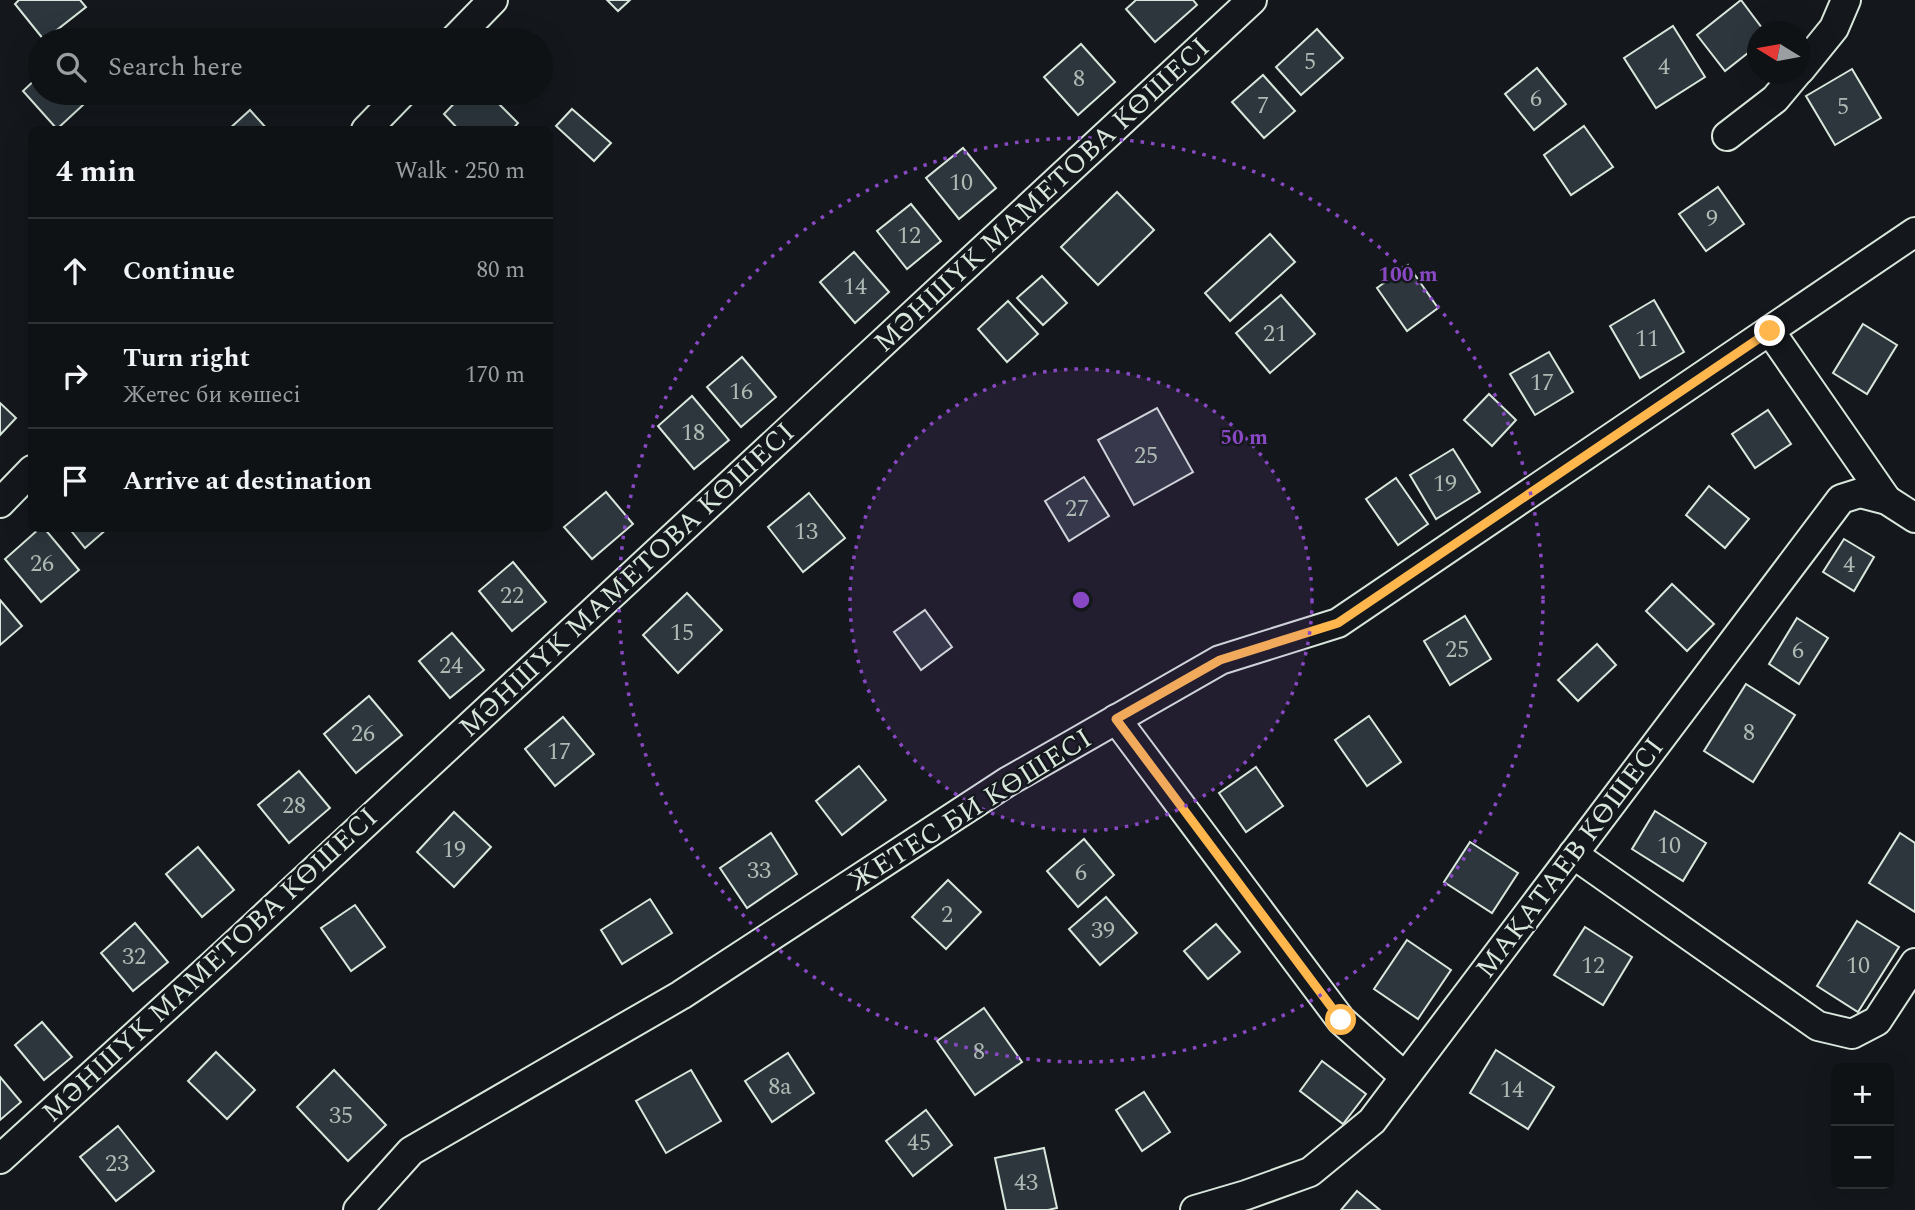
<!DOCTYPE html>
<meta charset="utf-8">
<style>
body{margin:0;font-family:Spectral,serif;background:#1d2022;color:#f1f3f6}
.controls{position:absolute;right:21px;bottom:21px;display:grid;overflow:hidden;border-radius:10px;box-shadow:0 7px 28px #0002}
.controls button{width:63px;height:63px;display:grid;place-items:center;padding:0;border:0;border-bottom:2px solid #2f3234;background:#0f1215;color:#f1f3f6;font:35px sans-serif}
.compass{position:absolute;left:1747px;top:21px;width:63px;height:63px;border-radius:50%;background:#0f1215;box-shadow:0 7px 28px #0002;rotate:281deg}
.stop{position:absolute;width:21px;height:21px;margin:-16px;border:5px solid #ffb74d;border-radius:50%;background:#fff}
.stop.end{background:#ffb74d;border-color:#fff;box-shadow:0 2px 7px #0008}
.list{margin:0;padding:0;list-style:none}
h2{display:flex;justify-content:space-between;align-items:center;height:91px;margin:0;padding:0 28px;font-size:30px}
h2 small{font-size:23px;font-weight:400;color:#9b9ea0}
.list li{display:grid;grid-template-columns:46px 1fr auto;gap:21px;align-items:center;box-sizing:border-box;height:105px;padding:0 28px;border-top:2px solid #2f3234}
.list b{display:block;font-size:26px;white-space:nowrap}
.list p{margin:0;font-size:23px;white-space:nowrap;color:#9b9ea0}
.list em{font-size:23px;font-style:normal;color:#9b9ea0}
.icon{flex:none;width:38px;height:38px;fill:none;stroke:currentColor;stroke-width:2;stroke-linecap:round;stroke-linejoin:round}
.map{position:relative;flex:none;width:1915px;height:1210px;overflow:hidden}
.search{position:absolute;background:#0f1215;box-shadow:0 7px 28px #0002;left:28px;top:28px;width:525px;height:77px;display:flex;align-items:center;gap:18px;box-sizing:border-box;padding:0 24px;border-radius:38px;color:#9b9ea0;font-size:26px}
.panel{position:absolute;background:#0f1215;box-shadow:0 7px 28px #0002;left:28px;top:126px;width:525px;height:406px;border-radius:10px}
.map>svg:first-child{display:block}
.building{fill:#2c363c;stroke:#d8e6dc;stroke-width:2}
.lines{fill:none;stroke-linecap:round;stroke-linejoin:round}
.minor-casing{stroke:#d8e6dc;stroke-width:32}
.minor{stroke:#14181c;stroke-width:28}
.route{stroke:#ffb74d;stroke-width:9}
.ring{fill:none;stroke:#8948c3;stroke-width:3.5;stroke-dasharray:3.5 7}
.labels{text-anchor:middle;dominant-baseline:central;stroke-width:5;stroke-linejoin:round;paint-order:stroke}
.number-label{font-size:24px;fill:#adbab4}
.street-label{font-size:28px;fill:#d8e6dc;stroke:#14181c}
.centre{fill:#8948c3;stroke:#14181c;stroke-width:3.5}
.ring-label{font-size:21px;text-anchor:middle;font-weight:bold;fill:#8948c3;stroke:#14181c;stroke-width:5;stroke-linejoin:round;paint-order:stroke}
</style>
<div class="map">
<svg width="1915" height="1210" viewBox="0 0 1915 1210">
<rect width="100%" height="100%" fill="#14181c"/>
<g class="building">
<polygon points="19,0 80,0 86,7 44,40 15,4"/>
<polygon points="607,0 630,0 618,11"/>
<polygon points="1136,0 1193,0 1197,5 1155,42 1126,9"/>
<polygon points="1741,0 1765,32 1758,32 1758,45 1725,71 1697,35"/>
<polygon points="1673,26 1705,77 1656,108 1624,58"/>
<polygon points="1317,29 1343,58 1301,95 1276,67"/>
<polygon points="1081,44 1115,82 1078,115 1044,77"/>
<polygon points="1537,68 1566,104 1534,130 1505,94"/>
<polygon points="1852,69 1881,118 1835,145 1806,96"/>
<polygon points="40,75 40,93 72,93 83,105 57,129 23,91"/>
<polygon points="1263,75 1295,111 1264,138 1232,102"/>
<polygon points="464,93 488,93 518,123 512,130 459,130 444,114"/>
<polygon points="572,109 611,143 594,161 556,126"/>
<polygon points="250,110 268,130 228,130"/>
<polygon points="1584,126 1613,167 1571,195 1544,155"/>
<polygon points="963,148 996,188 959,219 926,178"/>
<polygon points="1718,187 1744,224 1706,251 1679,214"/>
<polygon points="1117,192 1154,230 1098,285 1061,247"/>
<polygon points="911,204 941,241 907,269 877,231"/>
<polygon points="1270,234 1295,262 1230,321 1205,293"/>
<polygon points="854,252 889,292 855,323 820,282"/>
<polygon points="1408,265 1438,308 1407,331 1377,288"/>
<polygon points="1042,276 1067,303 1043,325 1017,298"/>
<polygon points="1281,295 1315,334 1270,373 1236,333"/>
<polygon points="1654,300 1684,352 1640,378 1610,326"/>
<polygon points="1008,301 1038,334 1007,362 978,329"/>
<polygon points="1863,324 1897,345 1867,394 1833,373"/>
<polygon points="1549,352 1573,392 1535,415 1510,374"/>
<polygon points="742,357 776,397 741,427 707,387"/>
<polygon points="1489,394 1516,420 1492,446 1464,420"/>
<polygon points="692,396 729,440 694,469 658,426"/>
<polygon points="0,403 16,418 0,435"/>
<polygon points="1157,408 1193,472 1134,505 1098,440"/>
<polygon points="1768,410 1791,444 1755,468 1732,434"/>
<polygon points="1453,449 1480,492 1436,519 1410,475"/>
<polygon points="1084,477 1109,516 1069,541 1045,501"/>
<polygon points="1396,478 1428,524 1398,545 1366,499"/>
<polygon points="1709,486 1749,519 1725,548 1686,515"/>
<polygon points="606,492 633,524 592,559 564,527"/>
<polygon points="809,493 845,538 803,572 768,527"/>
<polygon points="40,528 44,528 79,570 41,602 5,559"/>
<polygon points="69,528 108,528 85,548"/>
<polygon points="1844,539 1874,557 1854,591 1823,572"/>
<polygon points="513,562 546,602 512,631 479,591"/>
<polygon points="1672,584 1714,624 1687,651 1646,611"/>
<polygon points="687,593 722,630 678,673 643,635"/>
<polygon points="0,600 22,626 0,645"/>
<polygon points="925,610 952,647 921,670 894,632"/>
<polygon points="1465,616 1491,659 1450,685 1424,641"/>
<polygon points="1797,618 1828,638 1799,684 1769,664"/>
<polygon points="452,633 484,670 450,698 419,661"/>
<polygon points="1597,644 1616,665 1578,701 1558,680"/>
<polygon points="1746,684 1795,715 1753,782 1704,751"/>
<polygon points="369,696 402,735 356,773 324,734"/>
<polygon points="1369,716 1401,762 1367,786 1335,740"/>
<polygon points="563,717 594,754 555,786 525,749"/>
<polygon points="859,766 886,800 842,835 816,801"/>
<polygon points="1256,767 1283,806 1246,832 1219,793"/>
<polygon points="299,771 330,808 289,843 258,805"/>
<polygon points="1655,811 1706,843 1683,881 1632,849"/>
<polygon points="454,812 491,847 454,887 417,852"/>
<polygon points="771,833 797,874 747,908 720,868"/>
<polygon points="1900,833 1915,843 1915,912 1869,883"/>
<polygon points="1084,839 1114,875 1078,907 1047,871"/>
<polygon points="1470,842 1518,873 1492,913 1444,882"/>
<polygon points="198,847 234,890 202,917 166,874"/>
<polygon points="948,880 981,912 946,949 912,917"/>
<polygon points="1106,897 1137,933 1100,965 1069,929"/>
<polygon points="650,899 672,933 622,964 601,930"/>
<polygon points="355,905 385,947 351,971 321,928"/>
<polygon points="1857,921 1899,947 1858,1012 1817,986"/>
<polygon points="135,923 168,962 133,991 101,953"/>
<polygon points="1216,924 1240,952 1208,979 1184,951"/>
<polygon points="1585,927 1632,957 1603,1005 1554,975"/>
<polygon points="1407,940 1451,970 1418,1019 1374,989"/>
<polygon points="984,1008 1022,1062 975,1095 937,1041"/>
<polygon points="42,1022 72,1057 44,1080 15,1045"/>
<polygon points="1496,1050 1554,1087 1528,1129 1470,1093"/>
<polygon points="216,1052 255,1090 227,1119 188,1081"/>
<polygon points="788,1053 814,1093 772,1122 745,1081"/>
<polygon points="1322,1061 1366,1094 1343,1124 1300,1091"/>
<polygon points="334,1070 386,1125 348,1161 297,1107"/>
<polygon points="691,1070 721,1121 666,1153 636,1101"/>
<polygon points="0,1077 21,1102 0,1120"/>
<polygon points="1144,1092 1170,1132 1142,1151 1116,1110"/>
<polygon points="926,1110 952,1145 913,1176 886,1141"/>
<polygon points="118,1126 154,1171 116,1201 80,1157"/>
<polygon points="1044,1148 1057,1208 1048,1210 1006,1210 995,1158"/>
<polygon points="1357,1191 1380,1210 1341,1210"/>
</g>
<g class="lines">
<defs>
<g id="minor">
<polyline points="454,40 493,0"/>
<polyline points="1800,70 1834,28 1846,0"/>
<polyline points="366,130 402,93"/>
<polyline points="1727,136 1775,99 1796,74"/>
<polyline points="1770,331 1887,500"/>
<polyline points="0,503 32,470"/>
<polyline points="1116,719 1341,1020 1405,1077"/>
<polyline points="1573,854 1818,1026 1852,1034 1877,1021 1915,963"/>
<polyline points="0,1159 217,961 1252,0"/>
<polyline points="358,1210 411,1151 681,995 1007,782 1220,660 1338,623 1915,232"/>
<polyline points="1195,1210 1246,1195 1310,1172 1372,1121 1841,499 1860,493 1887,500 1915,518"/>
</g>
</defs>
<use href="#minor" class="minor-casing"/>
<use href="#minor" class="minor"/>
</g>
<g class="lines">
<polyline class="route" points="1341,1020 1116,719 1220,660 1338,623 1770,331"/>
</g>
<circle cx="1081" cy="600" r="231" fill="#8948c3" fill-opacity=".12"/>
<g class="ring">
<circle cx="1081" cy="600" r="231"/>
<circle cx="1081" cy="600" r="462"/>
</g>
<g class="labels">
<g class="number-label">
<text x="1310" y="62">5</text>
<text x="1664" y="67">4</text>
<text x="1079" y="79">8</text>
<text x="1536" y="99">6</text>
<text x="1263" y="106">7</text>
<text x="1843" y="107">5</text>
<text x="961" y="183">10</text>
<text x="1712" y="219">9</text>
<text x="909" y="236">12</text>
<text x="855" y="287">14</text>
<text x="1275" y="334">21</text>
<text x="1647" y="339">11</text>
<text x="1542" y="383">17</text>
<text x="741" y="392">16</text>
<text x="693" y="433">18</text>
<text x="1146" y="456">25</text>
<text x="1445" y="484">19</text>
<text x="1077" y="509">27</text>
<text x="806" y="532">13</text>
<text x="42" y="564">26</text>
<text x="1849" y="565">4</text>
<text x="512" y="596">22</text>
<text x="682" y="633">15</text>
<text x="1457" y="650">25</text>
<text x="1798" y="651">6</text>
<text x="451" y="666">24</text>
<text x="1749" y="733">8</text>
<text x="363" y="734">26</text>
<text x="559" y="752">17</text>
<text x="294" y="806">28</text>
<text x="1669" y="846">10</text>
<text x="454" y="850">19</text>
<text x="759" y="871">33</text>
<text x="1081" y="873">6</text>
<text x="947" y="915">2</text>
<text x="1103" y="931">39</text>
<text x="134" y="957">32</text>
<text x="1593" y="966">12</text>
<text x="1858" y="966">10</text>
<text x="979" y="1052">8</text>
<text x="780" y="1087">8а</text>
<text x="1512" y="1090">14</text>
<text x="341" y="1116">35</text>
<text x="919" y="1143">45</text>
<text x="117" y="1164">23</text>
<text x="1026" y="1183">43</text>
</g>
<g class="street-label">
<text transform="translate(1042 195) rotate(-43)">МӘНШҮК МАМЕТОВА КӨШЕСІ</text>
<text transform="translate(627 580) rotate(-43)">МӘНШҮК МАМЕТОВА КӨШЕСІ</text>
<text transform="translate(970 810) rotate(-32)">ЖЕТЕС БИ КӨШЕСІ</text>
<text transform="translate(1570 858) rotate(-53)">МАҚАТАЕВ КӨШЕСІ</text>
<text transform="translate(210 965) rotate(-43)">МӘНШҮК МАМЕТОВА КӨШЕСІ</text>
</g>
</g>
<circle cx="1081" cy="600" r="10" class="centre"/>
<g class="ring-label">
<text x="1408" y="281">100 m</text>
<text x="1244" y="444">50 m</text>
</g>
</svg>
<div class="controls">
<button>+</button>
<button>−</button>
</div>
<svg class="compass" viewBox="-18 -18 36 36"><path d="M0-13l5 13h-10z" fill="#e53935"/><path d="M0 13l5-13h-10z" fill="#9b9ea0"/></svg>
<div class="stop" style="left:1341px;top:1020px"></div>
<div class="stop end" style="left:1770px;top:331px"></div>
<div class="search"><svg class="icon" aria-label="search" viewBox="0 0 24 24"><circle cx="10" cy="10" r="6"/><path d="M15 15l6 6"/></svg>Search here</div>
<section class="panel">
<h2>4 min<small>Walk · 250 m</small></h2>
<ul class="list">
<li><svg class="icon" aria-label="ahead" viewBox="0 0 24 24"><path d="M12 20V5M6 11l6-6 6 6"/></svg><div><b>Continue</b></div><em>80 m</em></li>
<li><svg class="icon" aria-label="right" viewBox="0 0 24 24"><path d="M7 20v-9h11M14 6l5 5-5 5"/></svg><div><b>Turn right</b><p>Жетес би көшесі</p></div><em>170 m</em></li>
<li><svg class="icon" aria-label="arrive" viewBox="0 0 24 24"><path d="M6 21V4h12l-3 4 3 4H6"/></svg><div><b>Arrive at destination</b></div></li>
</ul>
</section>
</div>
